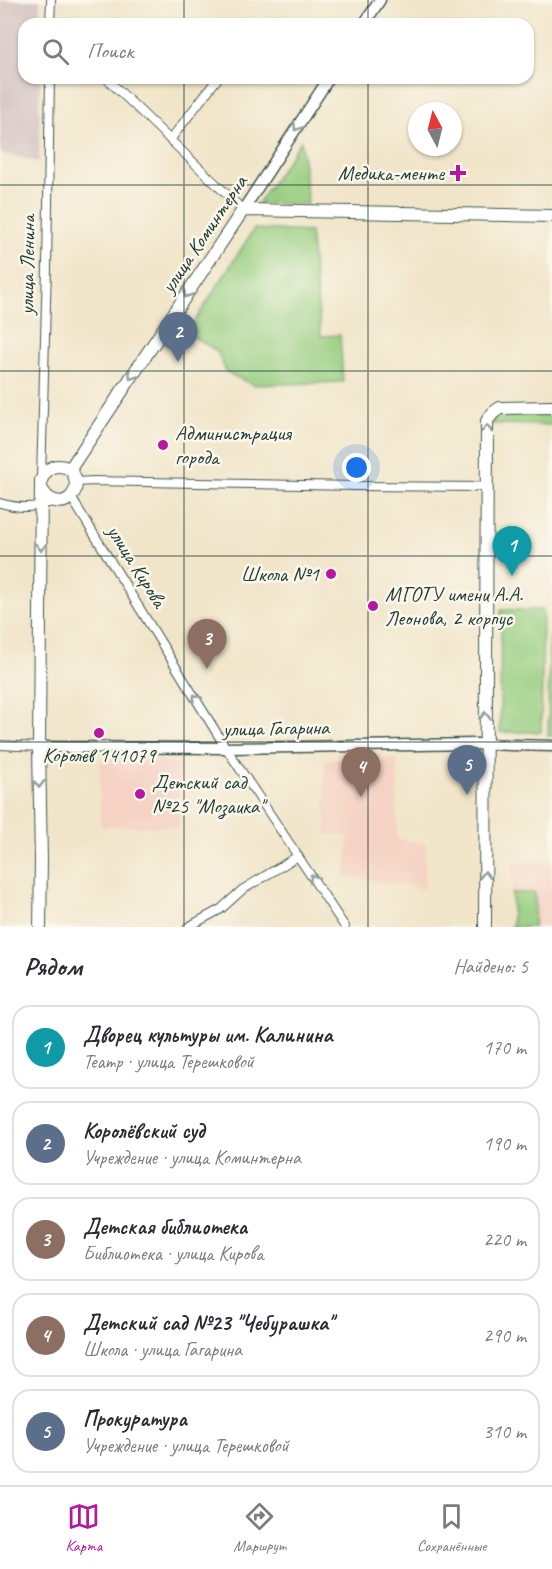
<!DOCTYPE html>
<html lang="ru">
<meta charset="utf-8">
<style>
body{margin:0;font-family:Caveat,sans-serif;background:#f7f7f7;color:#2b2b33}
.compass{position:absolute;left:408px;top:102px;width:54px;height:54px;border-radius:50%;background:#fff;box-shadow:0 2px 4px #0004;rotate:353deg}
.you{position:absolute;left:357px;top:468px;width:21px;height:21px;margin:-15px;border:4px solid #fff;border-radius:50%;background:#1a73e8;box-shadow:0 0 0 9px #1a73e833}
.badge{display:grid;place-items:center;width:39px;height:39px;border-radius:50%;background:#b5179e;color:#fff;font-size:20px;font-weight:700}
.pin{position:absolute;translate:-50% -50px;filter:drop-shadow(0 2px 3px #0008)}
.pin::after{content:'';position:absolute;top:32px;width:21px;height:18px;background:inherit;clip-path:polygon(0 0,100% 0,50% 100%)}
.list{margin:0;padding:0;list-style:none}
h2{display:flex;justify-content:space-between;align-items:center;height:78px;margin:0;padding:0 24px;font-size:26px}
h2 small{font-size:20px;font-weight:400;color:#7c7c81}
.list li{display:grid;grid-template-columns:39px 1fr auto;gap:18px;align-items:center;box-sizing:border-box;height:84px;margin:0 12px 12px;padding:0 12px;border:2px solid #e1e1e2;border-radius:18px}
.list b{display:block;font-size:22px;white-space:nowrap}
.list p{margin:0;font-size:20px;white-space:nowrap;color:#7c7c81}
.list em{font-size:20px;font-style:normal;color:#7c7c81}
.icon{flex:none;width:33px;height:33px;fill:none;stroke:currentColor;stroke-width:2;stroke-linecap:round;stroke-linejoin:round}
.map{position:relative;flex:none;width:552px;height:927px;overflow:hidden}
.search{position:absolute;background:#fff;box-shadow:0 2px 4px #0004;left:18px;right:18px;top:18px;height:66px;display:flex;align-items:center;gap:15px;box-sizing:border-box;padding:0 21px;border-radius:18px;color:#7c7c81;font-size:22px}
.sheet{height:558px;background:#fff}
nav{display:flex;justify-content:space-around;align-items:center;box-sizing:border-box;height:84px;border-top:2px solid #e1e1e2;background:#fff;font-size:16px;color:#7c7c81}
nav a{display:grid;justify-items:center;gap:3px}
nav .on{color:#b5179e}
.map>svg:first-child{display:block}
.built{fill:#f5d2c3}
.industrial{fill:#d1bfbd}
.green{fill:#97ce80;stroke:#5b865a;stroke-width:1.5}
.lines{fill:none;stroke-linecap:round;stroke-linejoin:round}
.minor-casing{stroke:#3e564a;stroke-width:10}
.tertiary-casing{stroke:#3e564a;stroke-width:13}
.secondary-casing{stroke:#3e564a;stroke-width:14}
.minor{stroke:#fff;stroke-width:8}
.tertiary{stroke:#fff;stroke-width:10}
.secondary{stroke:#fff;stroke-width:12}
.oneway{stroke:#8f9e9a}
.grid{fill:none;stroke:#1f3d34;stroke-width:1.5;stroke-opacity:0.55}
.poi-dot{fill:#b5179e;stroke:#fbf7ec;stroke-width:2}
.labels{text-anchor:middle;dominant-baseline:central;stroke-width:5;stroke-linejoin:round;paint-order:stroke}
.poi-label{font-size:21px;fill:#1f3d34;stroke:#fbf7ec;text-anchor:start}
.street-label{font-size:21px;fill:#1f3d34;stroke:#fbf7ec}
</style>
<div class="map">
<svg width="552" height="927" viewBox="0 0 552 927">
<rect width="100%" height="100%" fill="#fbf7ec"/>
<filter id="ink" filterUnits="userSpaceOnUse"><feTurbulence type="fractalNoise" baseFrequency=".0167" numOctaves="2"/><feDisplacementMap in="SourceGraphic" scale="12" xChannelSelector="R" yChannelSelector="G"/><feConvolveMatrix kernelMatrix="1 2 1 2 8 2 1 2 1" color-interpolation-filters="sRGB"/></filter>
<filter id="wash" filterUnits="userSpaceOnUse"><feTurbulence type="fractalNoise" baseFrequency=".008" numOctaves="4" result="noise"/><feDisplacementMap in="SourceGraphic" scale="24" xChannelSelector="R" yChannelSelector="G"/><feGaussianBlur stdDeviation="1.35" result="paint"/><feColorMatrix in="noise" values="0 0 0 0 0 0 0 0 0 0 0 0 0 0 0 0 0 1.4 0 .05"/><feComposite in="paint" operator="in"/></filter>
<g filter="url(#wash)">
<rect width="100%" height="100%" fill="#f1e5c9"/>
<g class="built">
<polygon points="324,759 398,759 397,839 426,843 424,889 345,875 349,837 326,834"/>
<polygon points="100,760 180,760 179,827 100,827"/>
<rect x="512" y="862" width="40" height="65"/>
</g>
<polygon class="industrial" points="0,0 40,0 40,24 24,24 24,78 40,78 39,162 0,153"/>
<g class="green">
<polygon points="301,141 308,204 258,203"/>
<polygon points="254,229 310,232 321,336 340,335 343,382 253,385 226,372 217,351 187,333"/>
<polygon points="552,409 552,425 492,424 497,413"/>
<polygon points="501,610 543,610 541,732 500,732"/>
<polygon points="549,637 552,637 552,736 548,736"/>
<polygon points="512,893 535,893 534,927 512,927"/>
</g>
</g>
<g filter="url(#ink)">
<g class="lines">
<defs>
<g id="minor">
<polyline points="50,24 51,0"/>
<polyline points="106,78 243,210"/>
<polyline points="170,140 218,78"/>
<polyline points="41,479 47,268 50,78"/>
<polyline points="77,482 93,481 356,486 487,487"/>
<polyline points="71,497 226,748 345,927"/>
<path d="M0,503C21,509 33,508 53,502"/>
<polyline points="0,745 39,747"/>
<polyline points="188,927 221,909 242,890 298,856"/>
</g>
<g id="tertiary">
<polyline points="364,24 380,0"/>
<polyline points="243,210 329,78"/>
<polyline points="39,747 226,748 476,744 552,746"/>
</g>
<g id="secondary">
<polyline points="70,469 243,210 552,216"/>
<path d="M41,488C57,518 89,493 70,469"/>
<path d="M40,927L41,861L39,747L41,480C48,466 56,463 70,469"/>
<polyline points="485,927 487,421 493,413 500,408 552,407"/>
</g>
</defs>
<use href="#minor" class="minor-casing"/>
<use href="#tertiary" class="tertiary-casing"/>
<use href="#secondary" class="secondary-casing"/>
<use href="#minor" class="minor"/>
<use href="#tertiary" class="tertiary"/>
<use href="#secondary" class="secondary"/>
</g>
<defs><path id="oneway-chevron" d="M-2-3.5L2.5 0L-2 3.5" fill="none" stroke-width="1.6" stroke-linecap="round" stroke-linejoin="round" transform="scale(1.5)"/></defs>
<g class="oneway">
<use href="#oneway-chevron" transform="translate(297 127) rotate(123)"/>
<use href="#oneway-chevron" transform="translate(187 294) rotate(123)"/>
<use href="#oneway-chevron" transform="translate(132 376) rotate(124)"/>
<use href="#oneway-chevron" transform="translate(487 429) rotate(-87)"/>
<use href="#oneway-chevron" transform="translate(41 547) rotate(90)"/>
<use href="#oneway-chevron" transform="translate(196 698) rotate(-122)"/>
<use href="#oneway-chevron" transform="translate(485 716) rotate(-90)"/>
<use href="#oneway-chevron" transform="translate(39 784) rotate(89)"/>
<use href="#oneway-chevron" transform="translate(485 875) rotate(-90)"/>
<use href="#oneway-chevron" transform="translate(313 878) rotate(-124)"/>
</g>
</g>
<path class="grid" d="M184,0V24M368,0V24M184,78V927M368,78V927M0,185H552M0,371H552M0,556H552M0,742H552"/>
<g class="poi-dot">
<path d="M455 164h6v6h6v6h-6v6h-6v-6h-6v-6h6z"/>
<circle cx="163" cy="445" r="6"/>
<circle cx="331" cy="574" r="6"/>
<circle cx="373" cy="606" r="6"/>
<circle cx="99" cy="733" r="6"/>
<circle cx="140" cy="794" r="6"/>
</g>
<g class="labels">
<g class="poi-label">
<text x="444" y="173" text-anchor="end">Медика-менте</text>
<text x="175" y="433">Администрация<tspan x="175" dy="24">города</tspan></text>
<text x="319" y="574" text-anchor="end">Школа №1</text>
<text x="385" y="594">МГОТУ имени А.А.<tspan x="385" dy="24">Леонова, 2 корпус</tspan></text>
<text x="99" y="755" text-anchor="middle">Королев 141079</text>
<text x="152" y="782">Детский сад<tspan x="152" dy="24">№25 "Мозаика"</tspan></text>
</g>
<g class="street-label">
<text transform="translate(204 234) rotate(-56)">улица Коминтерна</text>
<text transform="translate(27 265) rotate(-89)">улица Ленина</text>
<text transform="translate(137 566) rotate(58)">улица Кирова</text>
<text transform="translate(276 728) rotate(-1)">улица Гагарина</text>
</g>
</g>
</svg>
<svg class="compass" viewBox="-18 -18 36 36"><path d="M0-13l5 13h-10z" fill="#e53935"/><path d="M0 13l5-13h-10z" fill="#7c7c81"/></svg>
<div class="you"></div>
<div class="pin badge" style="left:512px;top:576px;background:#0f9aa8">1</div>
<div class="pin badge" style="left:178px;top:362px;background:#5c6f8a">2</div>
<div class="pin badge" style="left:207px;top:669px;background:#8d6e63">3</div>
<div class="pin badge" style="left:361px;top:797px;background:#8d6e63">4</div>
<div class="pin badge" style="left:467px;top:795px;background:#5c6f8a">5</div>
<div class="search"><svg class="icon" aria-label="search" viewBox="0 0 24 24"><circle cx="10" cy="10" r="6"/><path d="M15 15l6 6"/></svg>Поиск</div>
</div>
<section class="sheet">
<h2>Рядом<small>Найдено: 5</small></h2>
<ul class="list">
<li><span class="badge" style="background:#0f9aa8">1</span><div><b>Дворец культуры им. Калинина</b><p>Театр · улица Терешковой</p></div><em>170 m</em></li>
<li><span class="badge" style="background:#5c6f8a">2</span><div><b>Королёвский суд</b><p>Учреждение · улица Коминтерна</p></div><em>190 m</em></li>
<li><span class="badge" style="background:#8d6e63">3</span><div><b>Детская библиотека</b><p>Библиотека · улица Кирова</p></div><em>220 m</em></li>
<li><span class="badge" style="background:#8d6e63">4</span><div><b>Детский сад №23 &quot;Чебурашка&quot;</b><p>Школа · улица Гагарина</p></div><em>290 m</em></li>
<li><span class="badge" style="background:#5c6f8a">5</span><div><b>Прокуратура</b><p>Учреждение · улица Терешковой</p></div><em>310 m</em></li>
</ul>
</section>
<nav>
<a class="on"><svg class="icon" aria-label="map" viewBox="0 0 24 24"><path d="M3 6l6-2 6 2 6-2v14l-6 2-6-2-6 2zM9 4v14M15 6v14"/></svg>Карта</a>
<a><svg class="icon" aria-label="directions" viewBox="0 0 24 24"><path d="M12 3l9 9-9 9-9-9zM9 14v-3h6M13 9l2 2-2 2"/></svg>Маршрут</a>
<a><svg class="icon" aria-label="saved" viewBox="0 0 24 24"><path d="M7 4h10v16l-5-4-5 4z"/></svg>Сохранённые</a>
</nav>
